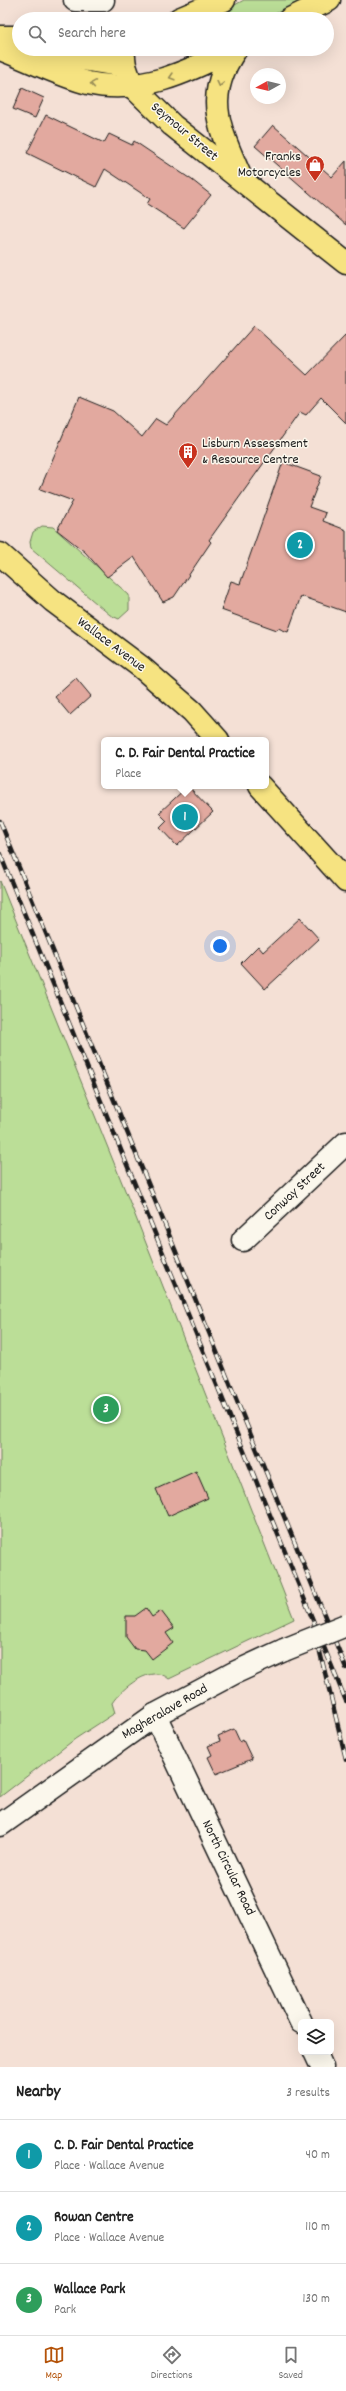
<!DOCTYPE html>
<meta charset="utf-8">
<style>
body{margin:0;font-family:Dekko,sans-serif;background:#f6f6f6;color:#222}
.controls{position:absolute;right:12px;bottom:12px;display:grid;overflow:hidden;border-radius:6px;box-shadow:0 4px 16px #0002}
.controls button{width:36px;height:36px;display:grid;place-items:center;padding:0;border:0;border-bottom:1px solid #e0e0e0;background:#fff;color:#222;font:20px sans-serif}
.compass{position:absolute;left:250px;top:68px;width:36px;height:36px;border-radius:50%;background:#fff;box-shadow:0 4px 16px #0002;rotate:262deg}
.you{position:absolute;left:220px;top:946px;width:14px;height:14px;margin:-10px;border:3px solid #fff;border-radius:50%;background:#1a73e8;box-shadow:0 0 0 6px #1a73e833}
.badge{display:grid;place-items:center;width:26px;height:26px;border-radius:50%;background:#b45309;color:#fff;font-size:13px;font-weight:700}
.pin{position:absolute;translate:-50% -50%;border:2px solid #fff;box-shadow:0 1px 4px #0006}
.popup{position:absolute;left:101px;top:737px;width:168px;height:52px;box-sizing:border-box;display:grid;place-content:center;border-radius:6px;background:#fff;filter:drop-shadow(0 1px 3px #0005);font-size:13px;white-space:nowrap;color:#767676}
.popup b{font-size:15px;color:#222}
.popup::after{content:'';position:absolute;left:50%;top:100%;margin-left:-8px;border:8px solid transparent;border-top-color:#fff}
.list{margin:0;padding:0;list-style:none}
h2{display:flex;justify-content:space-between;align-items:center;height:52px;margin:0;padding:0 16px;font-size:17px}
h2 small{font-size:13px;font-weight:400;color:#767676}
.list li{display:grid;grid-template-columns:26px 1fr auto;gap:12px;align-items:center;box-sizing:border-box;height:72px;padding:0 16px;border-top:1px solid #e0e0e0}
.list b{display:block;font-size:15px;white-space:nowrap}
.list p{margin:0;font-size:13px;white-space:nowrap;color:#767676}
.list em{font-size:13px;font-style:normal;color:#767676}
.icon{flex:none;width:22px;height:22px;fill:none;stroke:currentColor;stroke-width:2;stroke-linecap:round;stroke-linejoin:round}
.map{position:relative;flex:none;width:346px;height:2067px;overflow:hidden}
.search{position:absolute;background:#fff;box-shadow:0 4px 16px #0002;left:12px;right:12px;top:12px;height:44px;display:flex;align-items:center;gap:10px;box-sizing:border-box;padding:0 14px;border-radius:22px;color:#767676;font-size:15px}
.sheet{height:268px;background:#fff}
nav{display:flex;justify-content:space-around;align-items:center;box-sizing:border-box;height:56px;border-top:1px solid #e0e0e0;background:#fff;font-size:11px;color:#767676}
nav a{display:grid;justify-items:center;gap:2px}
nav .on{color:#b45309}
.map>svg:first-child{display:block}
.green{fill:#bbde97;stroke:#6c7d5a}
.building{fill:#e2a99f;stroke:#1c1c1c}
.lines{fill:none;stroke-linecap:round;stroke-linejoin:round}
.minor-casing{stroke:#1c1c1c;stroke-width:25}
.tertiary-casing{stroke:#1c1c1c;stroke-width:25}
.primary-casing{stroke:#1c1c1c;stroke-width:25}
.trunk-casing{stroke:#1c1c1c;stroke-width:25}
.minor{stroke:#fbf7ec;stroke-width:22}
.tertiary{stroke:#fbf7ec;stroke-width:22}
.primary{stroke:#f6e381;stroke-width:22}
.trunk{stroke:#f6e381;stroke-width:22}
.rail-casing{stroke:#1c1c1c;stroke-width:4.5}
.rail{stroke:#fbf7ec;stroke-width:3;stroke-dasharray:9;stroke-linecap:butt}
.tertiary-bridge-casing{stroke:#1c1c1c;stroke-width:25;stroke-linecap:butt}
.tertiary-bridge{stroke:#fbf7ec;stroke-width:22}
.oneway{stroke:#948954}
.labels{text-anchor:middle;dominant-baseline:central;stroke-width:3;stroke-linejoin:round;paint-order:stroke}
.street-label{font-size:14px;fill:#1c1c1c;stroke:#fbf7ec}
.poi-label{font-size:14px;fill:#1c1c1c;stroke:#fbf7ec;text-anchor:end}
</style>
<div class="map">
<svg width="346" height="2067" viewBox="0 0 346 2067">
<rect width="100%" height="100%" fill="#f4e0d5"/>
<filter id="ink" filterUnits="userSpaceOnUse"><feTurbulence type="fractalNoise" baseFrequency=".025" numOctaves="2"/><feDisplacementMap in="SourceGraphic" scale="8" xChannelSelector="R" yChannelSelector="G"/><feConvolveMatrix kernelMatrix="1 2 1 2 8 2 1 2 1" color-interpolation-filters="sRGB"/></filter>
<g filter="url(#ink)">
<g class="green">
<polygon points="244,0 302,0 265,19 209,19"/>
<polygon points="42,526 53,527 129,595 129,610 119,619 110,615 31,548 30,542 33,532"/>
<path d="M0,881L129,1200L294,1619L169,1679C152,1663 122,1688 112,1703L115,1713L75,1739L0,1797Z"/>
</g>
<g class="building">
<polygon points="22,88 44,98 35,118 13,109"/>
<polygon points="46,115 104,143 109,134 132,145 134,141 192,180 211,195 184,228 147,204 150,199 105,169 96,187 27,153"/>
<polygon points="273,125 332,177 346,161 346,225 255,146"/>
<polygon points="254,326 307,375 346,335 346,423 321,398 306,415 300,412 209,540 211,542 174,597 163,602 134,557 107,577 85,552 57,530 73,501 40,489 79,397 113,411 142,437 156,419 166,425"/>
<polygon points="283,462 321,476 309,507 326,513 323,521 346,530 346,612 301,596 288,632 278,628 277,630 221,610 231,581 240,584"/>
<polygon points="76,678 91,696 70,715 55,697"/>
<polygon points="188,786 213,812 177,846 160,828 167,821 159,813"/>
<polygon points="300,918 319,939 265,989 241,963 258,946 263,952"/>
<polygon points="196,1471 208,1498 168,1516 156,1489"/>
<polygon points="146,1608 152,1617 161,1611 174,1628 166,1633 173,1643 152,1659 145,1650 135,1649 126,1637 126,1616 135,1616"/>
<polygon points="234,1729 240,1742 243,1740 252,1759 216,1774 208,1757 212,1755 208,1746 220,1741 218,1736"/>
</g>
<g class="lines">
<defs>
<g id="minor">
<polyline points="75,0 103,0"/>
<polyline points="243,1240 346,1143"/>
<polyline points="155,1715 301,2022"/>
<polyline points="315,2052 322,2067"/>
</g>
<polyline id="tertiary" points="0,1825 155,1715 234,1673 284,1650"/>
<g id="primary">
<polyline points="123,49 125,66 132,86 172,125 346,263"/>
<path d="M236,49C202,98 220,129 241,178"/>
<polyline points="0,554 53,601 141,667 192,711 218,740"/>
<polyline points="260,786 346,881"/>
</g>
<g id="trunk">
<polyline points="179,19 224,0"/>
<polyline points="290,19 329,0"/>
<polyline points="0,37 19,37"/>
<path d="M0,49C27,59 61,76 88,83C140,95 188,72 233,49"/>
<polyline points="35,49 50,54 125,66"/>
</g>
</defs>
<use href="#minor" class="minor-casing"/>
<use href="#tertiary" class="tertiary-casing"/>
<use href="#primary" class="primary-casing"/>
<use href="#trunk" class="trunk-casing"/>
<use href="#minor" class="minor"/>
<use href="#tertiary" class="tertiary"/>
<use href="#primary" class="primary"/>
<use href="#trunk" class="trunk"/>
<defs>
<g id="rail">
<polyline points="0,821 346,1668"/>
<polyline points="0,854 346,1701"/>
<polyline points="318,1644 346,1759"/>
</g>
</defs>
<use href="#rail" class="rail-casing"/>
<use href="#rail" class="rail"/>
<defs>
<polyline id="tertiary-bridge" points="284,1650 346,1625"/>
</defs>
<use href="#tertiary-bridge" class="tertiary-bridge-casing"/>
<use href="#tertiary-bridge" class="tertiary-bridge"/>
</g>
<defs><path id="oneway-chevron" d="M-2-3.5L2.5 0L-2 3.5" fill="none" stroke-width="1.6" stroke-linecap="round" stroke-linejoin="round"/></defs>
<g class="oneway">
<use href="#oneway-chevron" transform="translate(172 77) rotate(164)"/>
<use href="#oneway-chevron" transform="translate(93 84) rotate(-171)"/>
<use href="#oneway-chevron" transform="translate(220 84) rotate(103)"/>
</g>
</g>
<defs>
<symbol id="shop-pin" viewBox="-11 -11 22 30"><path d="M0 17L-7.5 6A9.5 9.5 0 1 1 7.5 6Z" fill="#c8321e" stroke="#fbf7ec"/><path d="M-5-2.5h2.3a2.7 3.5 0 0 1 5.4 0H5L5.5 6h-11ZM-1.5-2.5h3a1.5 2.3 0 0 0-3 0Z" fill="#fff"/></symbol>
<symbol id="building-pin" viewBox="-11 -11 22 30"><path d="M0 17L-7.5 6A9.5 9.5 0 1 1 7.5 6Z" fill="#c8321e" stroke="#fbf7ec"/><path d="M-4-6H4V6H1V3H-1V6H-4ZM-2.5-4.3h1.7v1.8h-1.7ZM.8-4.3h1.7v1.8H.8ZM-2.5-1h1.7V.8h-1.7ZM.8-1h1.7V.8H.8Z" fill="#fff"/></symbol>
</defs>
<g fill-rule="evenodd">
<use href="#shop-pin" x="304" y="154" width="22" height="30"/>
<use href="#building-pin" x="177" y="441" width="22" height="30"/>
</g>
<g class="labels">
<g class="street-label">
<text transform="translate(184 132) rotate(40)">Seymour Street</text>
<text transform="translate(111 645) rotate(37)">Wallace Avenue</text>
<text transform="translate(295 1192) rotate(-43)">Conway Street</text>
<text transform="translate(165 1712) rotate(-30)">Magheralave Road</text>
<text transform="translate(228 1868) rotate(64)">North Circular Road</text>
</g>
<g class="poi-label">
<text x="301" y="157">Franks<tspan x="301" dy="16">Motorcycles</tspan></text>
<text x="202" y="444" text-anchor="start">Lisburn Assessment<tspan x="202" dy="16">&amp; Resource Centre</tspan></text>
</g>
</g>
</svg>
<div class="controls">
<button><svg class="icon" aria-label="layers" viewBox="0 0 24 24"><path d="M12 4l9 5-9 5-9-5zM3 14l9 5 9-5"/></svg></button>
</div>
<svg class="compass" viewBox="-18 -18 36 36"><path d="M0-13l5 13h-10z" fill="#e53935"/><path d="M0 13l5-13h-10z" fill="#767676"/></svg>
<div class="you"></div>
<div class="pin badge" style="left:185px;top:817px;background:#0f9aa8">1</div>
<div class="popup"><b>C. D. Fair Dental Practice</b>Place</div>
<div class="pin badge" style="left:300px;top:545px;background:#0f9aa8">2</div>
<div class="pin badge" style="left:106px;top:1409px;background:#2e9e5b">3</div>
<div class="search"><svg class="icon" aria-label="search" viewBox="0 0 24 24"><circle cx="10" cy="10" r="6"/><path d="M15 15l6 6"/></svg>Search here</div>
</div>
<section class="sheet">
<h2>Nearby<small>3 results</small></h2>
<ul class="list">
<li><span class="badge" style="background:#0f9aa8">1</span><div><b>C. D. Fair Dental Practice</b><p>Place · Wallace Avenue</p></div><em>40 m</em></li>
<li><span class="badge" style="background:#0f9aa8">2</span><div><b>Rowan Centre</b><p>Place · Wallace Avenue</p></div><em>110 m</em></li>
<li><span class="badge" style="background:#2e9e5b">3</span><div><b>Wallace Park</b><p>Park</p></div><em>130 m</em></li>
</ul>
</section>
<nav>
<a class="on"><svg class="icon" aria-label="map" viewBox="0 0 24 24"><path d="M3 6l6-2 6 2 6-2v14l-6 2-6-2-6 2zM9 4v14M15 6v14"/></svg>Map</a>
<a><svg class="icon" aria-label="directions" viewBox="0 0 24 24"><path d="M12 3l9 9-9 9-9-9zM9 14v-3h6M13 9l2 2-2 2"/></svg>Directions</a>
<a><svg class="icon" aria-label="saved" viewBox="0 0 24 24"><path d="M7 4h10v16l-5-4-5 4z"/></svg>Saved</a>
</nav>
